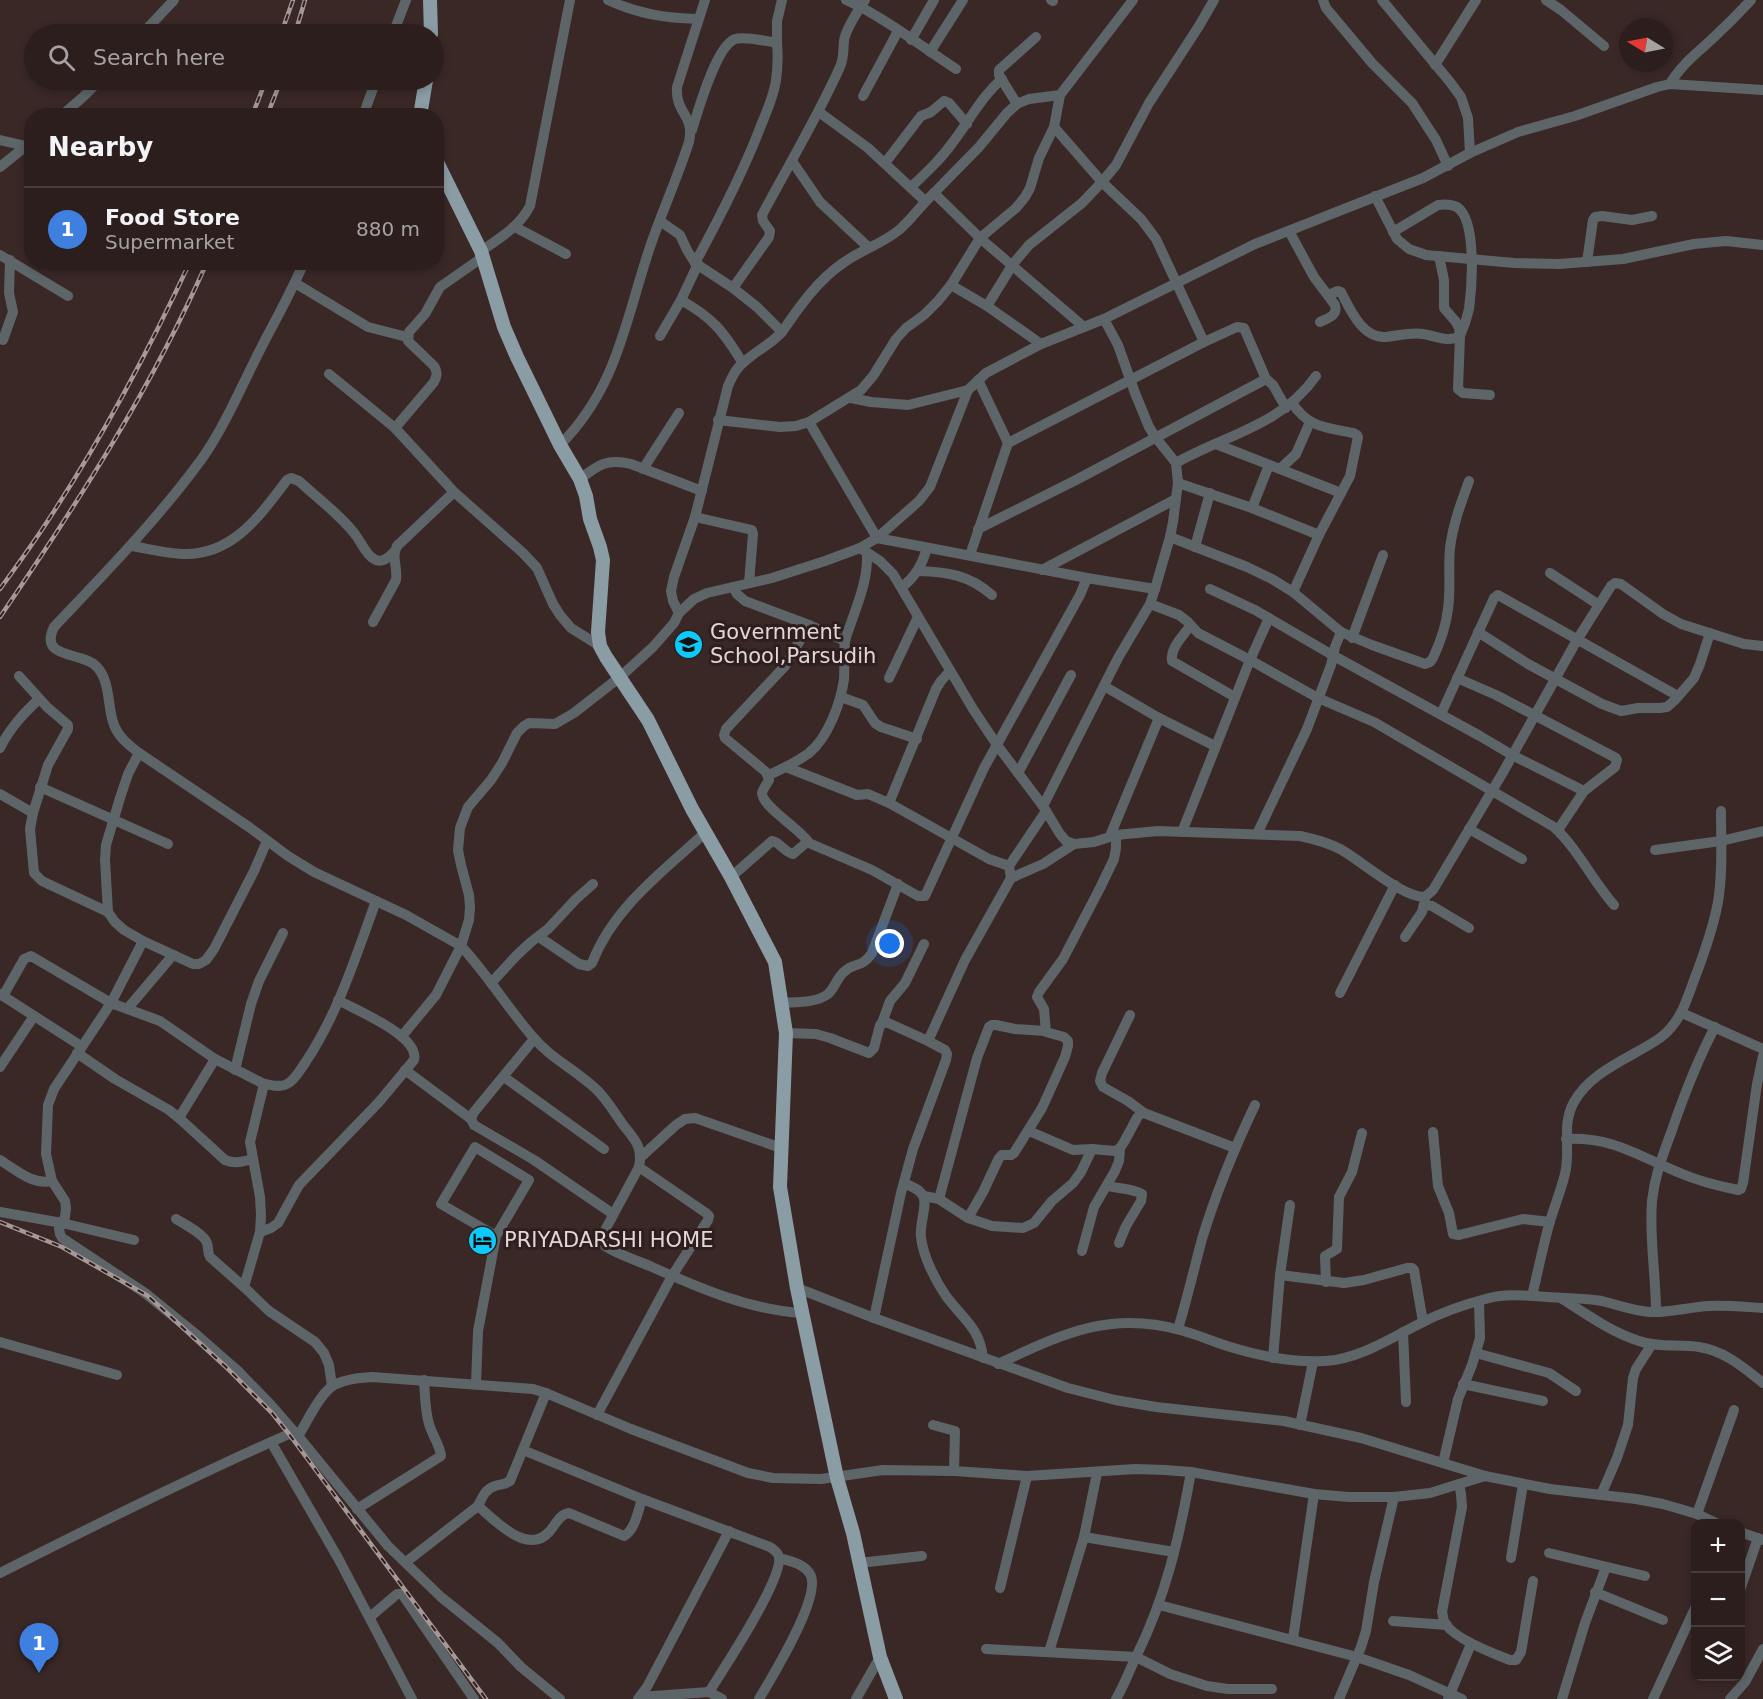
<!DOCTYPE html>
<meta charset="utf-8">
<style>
body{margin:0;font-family:"DejaVu Sans",sans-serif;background:#382b2a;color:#f1f3f6}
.controls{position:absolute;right:18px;bottom:18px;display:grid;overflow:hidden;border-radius:12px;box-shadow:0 3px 9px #0003}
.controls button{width:54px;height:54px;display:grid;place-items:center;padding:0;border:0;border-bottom:2px solid #483c3b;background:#2c1e1d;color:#f1f3f6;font:30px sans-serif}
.compass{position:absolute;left:1619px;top:18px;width:54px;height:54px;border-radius:50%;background:#2c1e1d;box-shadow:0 3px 9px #0003;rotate:280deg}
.you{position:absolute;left:890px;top:944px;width:21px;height:21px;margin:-15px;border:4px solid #fff;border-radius:50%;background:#1a73e8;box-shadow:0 0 0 9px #1a73e833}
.badge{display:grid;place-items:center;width:39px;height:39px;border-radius:50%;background:#8c9099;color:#fff;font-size:20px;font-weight:700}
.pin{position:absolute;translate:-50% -50px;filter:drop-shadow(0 2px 3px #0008)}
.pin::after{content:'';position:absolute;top:32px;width:21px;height:18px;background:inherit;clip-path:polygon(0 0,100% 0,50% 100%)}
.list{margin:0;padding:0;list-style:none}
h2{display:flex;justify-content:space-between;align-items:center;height:78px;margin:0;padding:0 24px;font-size:26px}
h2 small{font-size:20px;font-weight:400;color:#a6a2a4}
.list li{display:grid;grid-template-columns:39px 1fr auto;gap:18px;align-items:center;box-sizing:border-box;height:84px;padding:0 24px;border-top:2px solid #483c3b}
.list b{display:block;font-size:22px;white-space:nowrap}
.list p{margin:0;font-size:20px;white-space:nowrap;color:#a6a2a4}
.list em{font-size:20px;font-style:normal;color:#a6a2a4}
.icon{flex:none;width:33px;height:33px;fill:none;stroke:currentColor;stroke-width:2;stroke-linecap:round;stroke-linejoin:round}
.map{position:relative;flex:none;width:1763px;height:1699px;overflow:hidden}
.search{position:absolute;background:#2c1e1d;box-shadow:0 3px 9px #0003;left:24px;top:24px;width:420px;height:66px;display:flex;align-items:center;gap:15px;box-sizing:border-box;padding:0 21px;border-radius:33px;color:#a6a2a4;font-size:22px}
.panel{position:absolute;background:#2c1e1d;box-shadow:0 3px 9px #0003;left:24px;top:108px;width:420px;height:162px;border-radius:24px}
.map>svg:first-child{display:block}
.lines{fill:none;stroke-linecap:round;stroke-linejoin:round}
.minor{stroke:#5d6569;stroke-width:10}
.major{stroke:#8b9da4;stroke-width:14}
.rail-casing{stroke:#a79898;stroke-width:4.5}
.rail{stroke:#2f1e1e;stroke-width:2;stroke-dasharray:7;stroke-linecap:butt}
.labels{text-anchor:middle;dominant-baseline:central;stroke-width:6;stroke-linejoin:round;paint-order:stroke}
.poi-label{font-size:21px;fill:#e3d6d6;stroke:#2f1e1e;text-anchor:start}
</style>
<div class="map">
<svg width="1763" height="1699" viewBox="0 0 1763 1699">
<rect width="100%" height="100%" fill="#3a2827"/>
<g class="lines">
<g class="minor">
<path d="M608,0C638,14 665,18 698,19"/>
<path d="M846,0C884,17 921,46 956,69"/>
<polyline points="1051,0 1053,1"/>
<polyline points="1323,0 1326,8 1372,63 1412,103 1436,140 1448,166"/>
<polyline points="1382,0 1450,82 1461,97 1468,118 1470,153"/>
<polyline points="1546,0 1561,10 1604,46"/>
<polyline points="142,34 174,0"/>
<polyline points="393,34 406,0"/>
<polyline points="911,40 934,0"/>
<polyline points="930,52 963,0"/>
<polyline points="1435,65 1476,0"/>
<path d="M1670,84C1680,66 1696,54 1711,40C1725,27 1738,14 1751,0"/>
<polyline points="863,96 898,31"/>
<polyline points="1017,104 999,75 999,70 1036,37"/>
<polyline points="819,112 868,148 925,201"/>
<polyline points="61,116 83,97 100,80"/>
<polyline points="363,116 376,80"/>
<path d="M692,130C698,111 716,46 735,39C745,36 766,41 777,43V21L782,0"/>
<polyline points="0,140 26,146"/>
<polyline points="792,161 820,202 868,247"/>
<polyline points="885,163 921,116 931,112 944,101 949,103 967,124"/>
<polyline points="0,167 32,141"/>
<path d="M911,187C926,173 941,159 953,142C969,121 982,96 1002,79"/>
<polyline points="934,193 979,147 1007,113 1017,104 1029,99 1060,95 1133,0"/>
<polyline points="1375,196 1397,239 1409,249 1426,255 1514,263 1559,264 1623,259 1694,244 1726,241 1763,245"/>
<path d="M660,221L680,235L687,250L695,263L733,288L757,307L782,332C770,345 757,350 744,362C736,368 732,377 728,386L695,517L674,577L671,591L673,601L679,613"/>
<polyline points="515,227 566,254"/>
<path d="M1289,231L1314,277L1335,305C1338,316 1328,318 1320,322"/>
<path d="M481,251C500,238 519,227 530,206L570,0"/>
<polyline points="0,255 68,296"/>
<polyline points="1439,256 1444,280 1444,308 1456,322 1459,328 1460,336 1458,389 1463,393 1490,395"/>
<polyline points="1587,262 1593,220 1595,217 1602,216 1632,220 1652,216"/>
<path d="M695,263C719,219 742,175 760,128C766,113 774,96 776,80C778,67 778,55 777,43"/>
<polyline points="295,283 368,327 407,337"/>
<polyline points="951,285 987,306 1041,344"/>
<path d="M733,288L769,237L770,231L763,221L762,215C788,166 817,118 840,67C844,58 843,51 844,41C845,30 859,9 865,0"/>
<path d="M1328,295L1338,291L1341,292C1350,309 1362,338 1385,337C1398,336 1410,332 1423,334C1436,336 1448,343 1460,336C1464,327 1467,318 1469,309C1472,287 1477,220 1457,207C1451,204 1445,204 1438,205L1393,232"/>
<path d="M681,300C713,318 724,332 742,362"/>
<polyline points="987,306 1013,264 1029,245 1082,203 1102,182 1116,165 1149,103 1199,26 1214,0"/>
<polyline points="1104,319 1118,345 1135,393 1149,427 1156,438 1176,463 1178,483 1173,522 1170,537 1155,589"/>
<path d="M782,332C799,307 818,280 843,263C861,250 882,244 899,230C911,220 921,205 934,193L980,238L1084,327"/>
<polyline points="660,336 681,300 698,264"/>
<polyline points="3,340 13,312 9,293 10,260"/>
<polyline points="1204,342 1237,327 1244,328 1266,379 1273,385 1286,408"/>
<polyline points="329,374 395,428 454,492 523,553 537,568 553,604 560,615 571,628 600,646"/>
<polyline points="978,380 1008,443"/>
<polyline points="851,398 871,402 908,405 968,390"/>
<path d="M1292,403C1309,428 1325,427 1353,433L1357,435L1358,437L1350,476L1319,535L1293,592"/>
<polyline points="718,420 780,427 796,426 809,422 861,390 873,376 896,339 906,328 924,315 938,301 951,285 980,238 1016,208 1025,197 1030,188 1039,158 1054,127 1060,95"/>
<path d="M809,422L877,538L1087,578L1155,589L1150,604L1118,658L1043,806L1060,834L1066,841L1074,844L1094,842L1116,835L1158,831L1300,836C1314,839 1327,842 1340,849C1362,861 1401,897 1425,897L1433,890L1502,774L1577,640L1611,586L1615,583L1621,584L1663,614L1681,624L1744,644L1763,646"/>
<path d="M395,428L434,382C437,376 438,372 434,366L408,341L409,332L425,314L440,287L483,257"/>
<polyline points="1216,444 1341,493"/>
<path d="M560,445C617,388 625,322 649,250C661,214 677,179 689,142C695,114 675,114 677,87L705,0"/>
<path d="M1176,463C1225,435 1281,426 1316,376"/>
<polyline points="643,469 679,413"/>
<polyline points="1280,469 1296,454 1310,422"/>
<path d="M580,479C598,465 607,458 631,464L702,491"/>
<polyline points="1178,483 1252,508 1319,535"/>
<polyline points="1252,508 1269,465"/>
<polyline points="695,517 752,530 753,534 749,583"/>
<polyline points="978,529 1076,480 1266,379"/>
<path d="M1170,537L1247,567L1272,579L1293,592L1341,632L1372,645L1425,664L1430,662L1433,658C1440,643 1446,626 1448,609C1451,589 1448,568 1450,548C1453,524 1461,503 1469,481"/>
<path d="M132,546C149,549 165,553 182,554C233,556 260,515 287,480L291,478L299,481C317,498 343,517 357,537C362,544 366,555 374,559C382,564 389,557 394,552"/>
<polyline points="1195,547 1210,493"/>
<polyline points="860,548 880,561 893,574 973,709 997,745 1043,806"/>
<polyline points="970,555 1008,443 1204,342 1156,239 1141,219 1102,182 1054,127"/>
<polyline points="1042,570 1176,499"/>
<path d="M919,571C948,572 969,575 992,595"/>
<polyline points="1550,573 1599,605"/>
<polyline points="733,587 737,594 745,601 809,625 845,641"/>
<path d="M902,587C916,576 922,565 927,548"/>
<polyline points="1210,589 1255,610 1334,656 1480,736 1512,755 1584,791"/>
<path d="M1150,604L1179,615L1188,622L1198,633L1250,660L1318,698L1374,722L1554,827C1578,849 1592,880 1614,905"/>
<path d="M373,622L396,580C398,567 391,558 397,546L454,492"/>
<path d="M1190,626C1183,636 1170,648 1172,661L1235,697"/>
<polyline points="1478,632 1528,664 1602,704 1621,711 1638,708 1660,708 1667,707 1675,700 1694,678 1700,664 1710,633"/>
<polyline points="1352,638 1383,555"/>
<polyline points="950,671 941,681 936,689 889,803 989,859 1009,866"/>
<polyline points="19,676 47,707 68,725 68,729 48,765 33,813 30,829 34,873 42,881 108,912"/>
<polyline points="889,678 918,617"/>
<polyline points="1457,678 1496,695 1616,758 1617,760 1615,767 1584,791 1558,830"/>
<polyline points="1104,686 1159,718"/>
<polyline points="841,697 863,705 875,723 881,727 917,739"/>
<polyline points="1441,714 1494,598 1498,595 1678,696"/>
<path d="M0,748C10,728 23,714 39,699"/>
<path d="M139,753C129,745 119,738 114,725C107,707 111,682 97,667C83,651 38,660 54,627C105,573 157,520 201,460C223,429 238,394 255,360C271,327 290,296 304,262"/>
<polyline points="786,767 857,795 868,794 889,803"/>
<polyline points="1018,773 1071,675"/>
<path d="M769,775C782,769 797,762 809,753C828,738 841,702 844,679C845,667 843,654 845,642C846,635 850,627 852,620C860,598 868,577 867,553"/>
<polyline points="40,787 168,844"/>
<polyline points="0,794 33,813"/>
<polyline points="1469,829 1522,859"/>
<polyline points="1182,832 1250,660 1269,618"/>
<polyline points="1257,834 1307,729 1331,665 1335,647 1341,632"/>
<polyline points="1110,836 1159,718 1215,746"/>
<path d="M809,843C802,830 762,807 762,793C763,789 767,784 769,780L766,772L725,738L724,735L726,729L785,666L809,625"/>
<polyline points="1655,850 1721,841 1763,831"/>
<path d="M731,877L772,841C780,842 784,852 793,854L806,843H809L872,870L918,896H925L984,768L1080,595L1087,578"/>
<polyline points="1011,878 1043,864 1074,844"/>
<polyline points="1424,905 1432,906 1469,928"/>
<path d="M539,937L579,964L588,966L592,963C613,908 663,871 706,832"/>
<polyline points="1405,937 1422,912 1425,900"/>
<polyline points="143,941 193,964 199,964 206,960 214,949 254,871 267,841"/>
<polyline points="491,983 517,955 531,942 548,929 576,899 593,884"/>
<polyline points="1340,993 1395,885"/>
<polyline points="0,994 81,1046"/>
<polyline points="3,996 24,959 31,956 111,1003 54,1089 48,1105 46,1154 52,1181 65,1201 66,1208 65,1217 59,1229 60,1234 62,1238 145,1293 198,1336 238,1371 270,1404 298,1436 388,1546 441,1597 498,1643 521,1667 560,1699"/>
<path d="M782,1003C795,1002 817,1003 828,994C835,988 837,977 845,971C855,962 861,969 872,953L898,884"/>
<polyline points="128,1008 173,955"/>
<polyline points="1682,1013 1763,1049"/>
<polyline points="1130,1015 1102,1073 1100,1081 1103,1087 1128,1101 1144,1113"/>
<polyline points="882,1023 890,1001 905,983 924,944"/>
<polyline points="786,1033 816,1034 830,1038 869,1053 874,1048 880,1025 886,1022 928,1041 965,960 1011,878 1009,866 1046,811"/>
<path d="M402,1036L436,995L461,946C487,974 507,1007 532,1036C550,1058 576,1070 596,1089C608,1100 614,1113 624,1126C635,1140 643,1147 639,1167L604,1232L602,1239L605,1246C619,1255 636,1260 652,1267C699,1288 750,1310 802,1313"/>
<polyline points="534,1039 474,1112 471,1119 474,1125 534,1160 613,1214"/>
<path d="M77,1053L115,1079L169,1110L179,1118L225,1160C235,1164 242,1162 252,1159"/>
<polyline points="0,1067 34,1016"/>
<polyline points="235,1070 251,1004 259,981 283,933"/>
<polyline points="405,1070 471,1119"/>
<polyline points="504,1077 604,1149"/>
<path d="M264,1084C272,1085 280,1088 287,1084C295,1080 300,1070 305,1063C338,1014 356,956 376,901"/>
<polyline points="179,1118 215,1059"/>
<polyline points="1029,1131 1073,1150 1092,1149 1115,1151 1120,1148 1124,1142 1137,1118 1140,1114 1144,1113 1235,1148"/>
<polyline points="1433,1132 1438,1186 1449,1213 1453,1234 1459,1235 1523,1219 1550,1222"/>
<path d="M1566,1139C1614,1137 1638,1156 1680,1173C1698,1181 1718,1186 1738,1190L1741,1189L1743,1183L1757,1084L1763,1056"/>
<polyline points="641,1157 676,1125 685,1119 695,1118 781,1148"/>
<path d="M0,1160C16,1170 32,1185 52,1181"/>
<path d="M904,1183C910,1186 920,1189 923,1196C928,1204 919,1225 921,1237C923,1256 935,1280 946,1296C963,1319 980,1328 983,1358"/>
<path d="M1108,1186C1119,1189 1132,1188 1142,1194L1141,1201L1126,1226L1119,1243"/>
<polyline points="924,1196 939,1199 968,1218 992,1226 1023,1228 1034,1223 1052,1201 1073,1183 1081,1172 1092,1149"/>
<polyline points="939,1199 977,1058 989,1027 992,1025 996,1025 1015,1029 1045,1031"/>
<polyline points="0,1212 62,1223 134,1240"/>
<polyline points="968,1218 983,1192 999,1158 1002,1155 1011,1155 1014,1153 1042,1108 1065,1057 1068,1046 1068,1041 1064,1037 1046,1032 1044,1009 1037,997 1039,992 1063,959 1100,888 1114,859 1116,848 1116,835"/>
<path d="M176,1219C184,1224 204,1234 207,1243C209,1249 207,1252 210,1257L244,1287"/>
<path d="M260,1232L271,1228L278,1223L299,1185L379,1102L414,1060C420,1036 356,1010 338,1000"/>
<polyline points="1082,1251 1094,1207 1115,1171 1119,1161 1120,1148"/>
<polyline points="1280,1275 1344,1283 1364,1280 1407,1268 1412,1268 1414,1270 1423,1322"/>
<polyline points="1326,1282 1325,1256 1337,1249 1339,1197 1352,1172 1362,1133"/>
<polyline points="797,1288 874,1318 1068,1388 1115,1400 1156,1407 1284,1421 1361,1438 1485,1476 1550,1489 1636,1499 1663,1504 1697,1514 1718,1524"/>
<path d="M1532,1296C1538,1271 1543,1246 1550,1221C1555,1205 1561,1190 1565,1174C1571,1150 1561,1125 1574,1102C1592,1070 1631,1058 1660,1038C1680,1023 1686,1002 1694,980C1704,954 1713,929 1718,902C1723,872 1721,841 1721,811"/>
<path d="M1561,1298C1586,1314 1611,1332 1639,1341C1658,1348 1679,1344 1699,1347C1725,1351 1743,1367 1763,1383"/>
<path d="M1656,1312C1656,1275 1649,1238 1652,1201C1655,1174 1663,1155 1672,1130C1684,1095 1697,1061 1715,1027"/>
<polyline points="874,1318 901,1193 913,1149 946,1060 947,1054 945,1050 928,1041"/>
<path d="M1178,1329C1187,1299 1194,1269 1202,1239C1216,1193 1234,1149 1255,1105"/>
<polyline points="1403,1332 1406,1402"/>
<polyline points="0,1342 117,1375"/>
<polyline points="1476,1353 1549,1373 1576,1391"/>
<polyline points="1273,1358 1280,1275 1290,1205"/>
<path d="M998,1364C1060,1335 1109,1310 1180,1330C1196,1334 1211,1341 1227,1346C1259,1356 1292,1363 1325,1361C1359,1359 1391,1338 1421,1323C1442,1312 1466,1304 1489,1298C1507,1293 1529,1296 1548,1297C1566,1298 1584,1298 1602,1301C1618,1305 1634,1311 1650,1312C1670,1313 1689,1307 1709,1306C1727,1305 1745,1307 1763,1308"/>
<polyline points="476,1384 478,1331 496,1236 441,1204 475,1147 529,1180 496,1236"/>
<polyline points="1463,1384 1543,1401"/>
<polyline points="332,1386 329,1365 324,1353 315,1342 269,1311 244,1287 260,1232 261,1215 260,1197 250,1142 264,1084 215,1059 160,1021 111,1003 143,941 124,930 115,922 108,912 105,860 106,845 120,798 128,774 139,753 249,827 288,856 314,872 406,915 461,946 469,920 470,907 469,895 461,865 458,850 460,828 468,807 491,780 502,763 517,733 524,726 529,723 555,724 574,713 620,677 653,647 674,623 679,613 694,599 707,593 772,578 825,561 860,548 877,538 919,501 930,487 968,390 986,373 1041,344 1104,319 1255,244 1423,178 1470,153 1518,132 1575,116 1657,87 1670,84 1763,90"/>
<polyline points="597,1415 672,1276 708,1220 709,1216 706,1213 639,1167"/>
<polyline points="933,1425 955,1431 954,1471"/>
<polyline points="1300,1425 1313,1362"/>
<polyline points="271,1442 338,1558 412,1699"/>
<path d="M523,1450L642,1499L770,1547C774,1550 778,1552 779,1557C783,1579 723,1670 709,1692"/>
<polyline points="1443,1463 1458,1399 1472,1365 1480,1338 1479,1302"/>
<path d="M1459,1484L1461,1494L1462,1507L1442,1612C1443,1614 1443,1619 1444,1621C1450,1637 1494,1654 1510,1660H1516L1521,1652L1533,1581"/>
<polyline points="1601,1495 1617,1458 1628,1425 1633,1378 1636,1369 1652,1344"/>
<path d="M478,1506C495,1520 527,1556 549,1532C556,1525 558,1515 569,1513L624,1536C635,1530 638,1511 642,1499"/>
<path d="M357,1509L441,1456C440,1445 432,1435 429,1424C425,1410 425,1395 424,1380"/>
<polyline points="1697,1514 1734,1410"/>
<polyline points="1740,1532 1763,1540"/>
<polyline points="1084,1537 1174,1552"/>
<polyline points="1549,1553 1645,1576"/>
<polyline points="1511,1558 1523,1484"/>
<path d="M406,1562L478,1506C482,1498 485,1489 495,1486C501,1484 504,1485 510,1481L546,1393"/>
<polyline points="859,1563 922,1556"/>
<path d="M0,1573C95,1525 191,1477 289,1434L298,1436C307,1422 321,1392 334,1385C346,1379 359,1378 372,1377L533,1389L546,1393L631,1429L748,1473L773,1478L821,1479L883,1470L954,1471L1027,1476L1135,1469L1165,1470L1191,1472L1314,1494L1349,1497H1394L1430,1493L1485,1476"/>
<polyline points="1000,1588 1027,1476"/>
<polyline points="1740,1590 1758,1538"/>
<polyline points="1595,1592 1663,1620"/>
<polyline points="1159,1605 1357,1657 1409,1675 1462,1699"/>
<polyline points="370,1617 397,1594 402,1594 474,1699"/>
<polyline points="1393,1621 1447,1625"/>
<polyline points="1293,1639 1314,1494"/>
<polyline points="986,1649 1136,1657 1170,1674 1207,1686 1228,1689 1272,1689"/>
<polyline points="1049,1652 1084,1537 1097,1473"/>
<polyline points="640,1697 709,1692 722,1699"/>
<polyline points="638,1699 647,1687 729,1531"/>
<path d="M759,1699C772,1677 820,1599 811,1576C806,1564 790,1561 779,1558"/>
<polyline points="856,1699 880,1657"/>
<path d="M1116,1699C1124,1686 1129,1671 1136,1657C1166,1596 1179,1539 1191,1472"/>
<polyline points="1339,1699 1361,1647 1366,1631 1374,1582 1394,1497"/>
<polyline points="1448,1699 1471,1644"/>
<polyline points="1562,1699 1585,1623 1606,1567"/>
<polyline points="1653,1699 1696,1606"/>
<polyline points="1730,1699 1745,1682 1763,1649"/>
</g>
<g class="major">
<polyline points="430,0 431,34"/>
<polyline points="420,116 426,80"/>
<polyline points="436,160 481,251 504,327 517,357 560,445 580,479 586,496 590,519 600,547 603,560 598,632 600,646 606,657 648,720 692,809 731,877 775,962 786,1033 780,1187 797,1288 837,1478 853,1533 880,1657 896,1699"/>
</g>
<defs>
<g id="rail">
<polyline points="281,34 293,0"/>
<polyline points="295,34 305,0"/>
<polyline points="252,116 266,80"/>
<polyline points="267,116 281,80"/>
<path d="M0,589C16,567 32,545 47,522C101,440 148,352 190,262"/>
<path d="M0,617C77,504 152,388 207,262"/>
<polyline points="0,1222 62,1247 148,1296 226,1367 272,1413 289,1434 486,1699"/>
</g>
</defs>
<use href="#rail" class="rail-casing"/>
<use href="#rail" class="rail"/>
</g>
<defs>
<symbol id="school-disc" viewBox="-11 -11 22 22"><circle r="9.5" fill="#0ecafa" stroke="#2f1e1e"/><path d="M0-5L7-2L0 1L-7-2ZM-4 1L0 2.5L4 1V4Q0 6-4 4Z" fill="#111"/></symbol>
<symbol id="hotel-disc" viewBox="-11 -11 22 22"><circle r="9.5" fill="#0ecafa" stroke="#2f1e1e"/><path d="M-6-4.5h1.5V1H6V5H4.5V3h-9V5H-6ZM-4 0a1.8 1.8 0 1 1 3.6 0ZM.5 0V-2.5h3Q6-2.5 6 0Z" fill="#111"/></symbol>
</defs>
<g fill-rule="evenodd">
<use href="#school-disc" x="672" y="628" width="33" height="33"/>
<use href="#hotel-disc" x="466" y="1224" width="33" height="33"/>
</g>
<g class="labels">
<g class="poi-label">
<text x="710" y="632">Government<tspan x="710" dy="24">School,Parsudih</tspan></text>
<text x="504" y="1240">PRIYADARSHI HOME</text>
</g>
</g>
</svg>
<div class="controls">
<button>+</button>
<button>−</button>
<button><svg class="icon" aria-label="layers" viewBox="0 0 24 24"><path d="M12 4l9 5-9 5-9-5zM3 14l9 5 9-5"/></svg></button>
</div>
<svg class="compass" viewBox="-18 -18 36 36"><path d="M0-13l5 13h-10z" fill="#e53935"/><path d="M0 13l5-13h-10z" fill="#a6a2a4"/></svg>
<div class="you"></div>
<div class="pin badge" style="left:39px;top:1673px;background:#3f7fe0">1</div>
<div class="search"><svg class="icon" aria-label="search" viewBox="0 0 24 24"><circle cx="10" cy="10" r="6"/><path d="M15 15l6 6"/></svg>Search here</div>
<section class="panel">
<h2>Nearby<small></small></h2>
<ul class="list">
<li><span class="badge" style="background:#3f7fe0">1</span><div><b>Food Store</b><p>Supermarket</p></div><em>880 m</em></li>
</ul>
</section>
</div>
